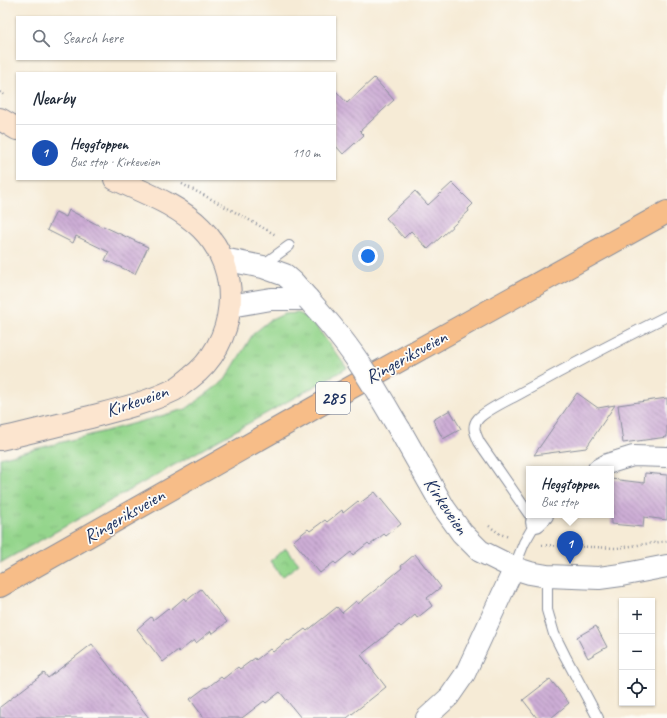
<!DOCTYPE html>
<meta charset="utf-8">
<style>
body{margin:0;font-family:Caveat,sans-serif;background:#f2f2f3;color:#1f2937}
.controls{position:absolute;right:12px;bottom:12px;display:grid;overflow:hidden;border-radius:0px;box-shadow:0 1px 3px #0004}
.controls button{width:36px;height:36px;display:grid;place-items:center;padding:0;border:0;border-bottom:1px solid #e0e1e3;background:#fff;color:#1f2937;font:20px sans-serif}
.you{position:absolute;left:368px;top:256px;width:14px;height:14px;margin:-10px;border:3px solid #fff;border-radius:50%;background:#1a73e8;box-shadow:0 0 0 6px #1a73e833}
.badge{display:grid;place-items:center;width:26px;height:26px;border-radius:50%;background:#c8321e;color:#fff;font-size:13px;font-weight:700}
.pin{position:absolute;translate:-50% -33px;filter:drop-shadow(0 1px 2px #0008)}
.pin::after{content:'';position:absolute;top:21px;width:14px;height:12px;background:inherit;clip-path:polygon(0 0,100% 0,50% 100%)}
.popup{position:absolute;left:526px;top:466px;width:88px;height:52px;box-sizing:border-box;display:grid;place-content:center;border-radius:0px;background:#fff;filter:drop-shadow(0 1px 3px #0005);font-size:13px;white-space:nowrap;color:#747a83}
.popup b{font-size:15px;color:#1f2937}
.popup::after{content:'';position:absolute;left:50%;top:100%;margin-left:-8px;border:8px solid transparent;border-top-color:#fff}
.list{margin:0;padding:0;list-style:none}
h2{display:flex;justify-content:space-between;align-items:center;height:52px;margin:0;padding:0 16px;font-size:17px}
h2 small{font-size:13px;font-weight:400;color:#747a83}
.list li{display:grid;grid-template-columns:26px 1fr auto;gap:12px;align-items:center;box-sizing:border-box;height:56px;padding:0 16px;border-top:1px solid #e0e1e3}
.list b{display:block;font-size:15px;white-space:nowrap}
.list p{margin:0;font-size:13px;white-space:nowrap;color:#747a83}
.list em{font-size:13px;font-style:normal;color:#747a83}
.icon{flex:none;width:22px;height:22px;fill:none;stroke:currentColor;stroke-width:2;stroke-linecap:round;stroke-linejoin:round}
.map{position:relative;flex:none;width:667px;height:718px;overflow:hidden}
.search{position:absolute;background:#fff;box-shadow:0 1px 3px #0004;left:16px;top:16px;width:320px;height:44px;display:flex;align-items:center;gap:10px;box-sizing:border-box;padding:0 14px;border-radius:0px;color:#747a83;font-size:15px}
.panel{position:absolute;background:#fff;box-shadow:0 1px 3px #0004;left:16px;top:72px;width:320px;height:108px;border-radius:0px}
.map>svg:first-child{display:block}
.grass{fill:url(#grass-tufts);stroke:#588275}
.park{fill:url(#park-crowns);stroke:#588275}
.building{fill:url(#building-back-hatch)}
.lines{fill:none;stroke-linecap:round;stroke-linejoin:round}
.service-casing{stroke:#888d9a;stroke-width:12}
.minor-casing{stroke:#888d9a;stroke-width:22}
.tertiary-casing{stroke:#888d9a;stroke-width:24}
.secondary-casing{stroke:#888d9a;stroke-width:24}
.primary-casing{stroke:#888d9a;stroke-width:24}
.path{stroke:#888d9a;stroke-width:2.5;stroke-dasharray:1 3;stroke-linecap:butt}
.service{stroke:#fff;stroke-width:10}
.minor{stroke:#fff;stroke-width:20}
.tertiary{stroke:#fff;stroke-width:22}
.secondary{stroke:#fce5cf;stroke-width:22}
.primary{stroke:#f7bd88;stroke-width:22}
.tertiary-bridge-casing{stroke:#888d9a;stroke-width:24;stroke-linecap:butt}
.tertiary-bridge{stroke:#fff;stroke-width:22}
.labels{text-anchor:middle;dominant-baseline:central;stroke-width:3.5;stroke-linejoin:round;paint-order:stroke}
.shield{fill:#fdfcf7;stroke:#5f6c8c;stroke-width:1}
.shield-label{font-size:18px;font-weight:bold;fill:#1b2f5e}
.street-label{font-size:19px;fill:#1b2f5e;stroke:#fdfcf7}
</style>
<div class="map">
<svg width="667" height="718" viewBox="0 0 667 718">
<defs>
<pattern id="grass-tufts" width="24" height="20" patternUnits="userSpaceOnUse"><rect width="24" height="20" fill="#94d58c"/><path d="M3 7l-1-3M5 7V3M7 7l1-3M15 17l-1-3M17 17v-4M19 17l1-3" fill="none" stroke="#7fb77b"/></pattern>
<pattern id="park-crowns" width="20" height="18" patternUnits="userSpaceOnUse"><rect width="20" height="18" fill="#94d58c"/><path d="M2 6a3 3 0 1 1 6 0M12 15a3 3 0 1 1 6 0" fill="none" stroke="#7fb77b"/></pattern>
<pattern id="building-back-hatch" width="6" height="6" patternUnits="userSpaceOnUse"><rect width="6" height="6" fill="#cdadd5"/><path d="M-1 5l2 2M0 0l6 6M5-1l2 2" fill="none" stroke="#a68db0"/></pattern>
</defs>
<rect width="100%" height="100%" fill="#fdfcf7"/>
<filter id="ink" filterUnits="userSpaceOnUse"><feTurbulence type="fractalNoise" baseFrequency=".025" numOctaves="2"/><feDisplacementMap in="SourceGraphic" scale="8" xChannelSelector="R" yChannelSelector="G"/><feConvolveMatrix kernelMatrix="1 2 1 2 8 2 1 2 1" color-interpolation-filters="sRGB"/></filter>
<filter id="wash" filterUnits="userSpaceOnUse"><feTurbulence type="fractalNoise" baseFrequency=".012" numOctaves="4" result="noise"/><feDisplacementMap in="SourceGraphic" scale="16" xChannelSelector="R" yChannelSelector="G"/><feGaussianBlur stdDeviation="0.9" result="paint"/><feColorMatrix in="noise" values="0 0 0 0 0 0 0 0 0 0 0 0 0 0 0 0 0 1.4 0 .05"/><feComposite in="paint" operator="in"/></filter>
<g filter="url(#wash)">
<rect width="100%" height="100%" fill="#f6ebd6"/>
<polygon class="grass" points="298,313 310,318 347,368 0,563 0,458 106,431 186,409 225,380 253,334 269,321 284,314"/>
<polygon class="park" points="286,548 299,564 282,577 270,561"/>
<g id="blocks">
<g class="building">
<polygon points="374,78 394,100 360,131 364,135 343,154 335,145 335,90 347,103"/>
<polygon points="452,183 473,204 468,209 469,211 428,249 411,231 404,238 386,218 415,191 428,205"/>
<polygon points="69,210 102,227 103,226 148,247 135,274 105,260 109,252 76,236 73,243 47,230 56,212 66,217"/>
<polygon points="577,393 598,408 615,405 586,448 534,455"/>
<polygon points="667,398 667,437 623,443 618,405"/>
<polygon points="450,410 461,429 443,439 433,420"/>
<polygon points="645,473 667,475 667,520 644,517 643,527 611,524 611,479 644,483"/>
<polygon points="375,492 401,524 386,536 384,534 370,545 368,543 353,555 351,552 336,564 334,562 320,573 293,541 308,529 310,531 325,520 327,522 342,510 343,513 358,501 360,503"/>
<polygon points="415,554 441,587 427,598 432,606 417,618 415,615 401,627 399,625 361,655 386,687 347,718 301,718 280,692 266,703 264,701 242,718 204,718 190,699 206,687 207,688 221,677 223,679 238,667 240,669 255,658 256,660 270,649 273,652 288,640 289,641 305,629 307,631 337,607 342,613 356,601 358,604 402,568 401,566"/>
<polygon points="201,589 227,622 212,634 211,631 196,643 194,640 179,652 178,650 163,662 137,629 151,617 153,620 168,608 170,610 184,598 186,601"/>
<polygon points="596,626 607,647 588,658 577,637"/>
<polygon points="92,644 149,718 0,718 0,707 44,673 48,678"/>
<polygon points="550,679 569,703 551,718 537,718 523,700"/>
</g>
</g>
</g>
<g filter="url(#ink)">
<use href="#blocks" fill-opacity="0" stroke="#888d9a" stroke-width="1"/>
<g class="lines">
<defs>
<g id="service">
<polyline points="263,267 267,262 289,246"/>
<path d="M529,514L479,442C476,434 471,427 478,419C486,410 508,400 519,394C568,367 617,341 667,316"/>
<polyline points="514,568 524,543 536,522 534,520"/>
<polyline points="547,576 547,610 554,634 565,656 598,718"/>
</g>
<g id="minor">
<polyline points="598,469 607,464 633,456 667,457"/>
<polyline points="536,522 543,515"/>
<polyline points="426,718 449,697 465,674 514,568"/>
</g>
<g id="tertiary">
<polyline points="223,259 263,267 285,275 293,282 308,299"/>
<polyline points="230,306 271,299 308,299"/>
<polyline points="400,430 444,508 462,533 480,551 514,568 530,573 547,576 599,578 621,575 667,566"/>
</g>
<g id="secondary">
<polyline points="0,119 17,129"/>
<path d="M0,439C31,432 62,424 94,416C121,409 149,402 174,390C179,387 184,383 189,379C237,344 245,271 201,228C178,205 145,193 115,179"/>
</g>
<polyline id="primary" points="0,586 314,408 667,212"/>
</defs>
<use href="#service" class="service-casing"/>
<use href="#minor" class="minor-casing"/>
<use href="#tertiary" class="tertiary-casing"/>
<use href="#secondary" class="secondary-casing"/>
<use href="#primary" class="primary-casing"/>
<g class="path">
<polyline points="0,92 6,96"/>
<polyline points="182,184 215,201 276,235"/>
<polyline points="489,526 500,534 509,537"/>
<polyline points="542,545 617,548 667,541"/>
</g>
<use href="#service" class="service"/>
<use href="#minor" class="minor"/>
<use href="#tertiary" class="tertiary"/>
<use href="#secondary" class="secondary"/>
<use href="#primary" class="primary"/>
<defs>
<path id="tertiary-bridge" d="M308,299C328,321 347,344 363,369C376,389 388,410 400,430"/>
</defs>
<use href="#tertiary-bridge" class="tertiary-bridge-casing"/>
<use href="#tertiary-bridge" class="tertiary-bridge"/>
</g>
</g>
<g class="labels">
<rect class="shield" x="316" y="382" width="34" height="32" rx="3"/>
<g class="shield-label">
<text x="333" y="398">285</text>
</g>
<g class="street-label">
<text transform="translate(406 357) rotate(-29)">Ringeriksveien</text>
<text transform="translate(137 401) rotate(-19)">Kirkeveien</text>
<text transform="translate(446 506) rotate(56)">Kirkeveien</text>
<text transform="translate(124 516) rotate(-30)">Ringeriksveien</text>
</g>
</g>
</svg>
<div class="controls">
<button>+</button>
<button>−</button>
<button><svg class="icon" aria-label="locate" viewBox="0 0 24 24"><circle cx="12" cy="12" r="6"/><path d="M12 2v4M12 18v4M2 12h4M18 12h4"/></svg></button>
</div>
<div class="you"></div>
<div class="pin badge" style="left:570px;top:564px;background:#1a4fb4">1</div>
<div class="popup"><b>Heggtoppen</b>Bus stop</div>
<div class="search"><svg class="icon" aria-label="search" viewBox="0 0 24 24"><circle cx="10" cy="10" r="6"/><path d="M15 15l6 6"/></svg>Search here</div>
<section class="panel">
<h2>Nearby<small></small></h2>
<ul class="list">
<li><span class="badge" style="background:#1a4fb4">1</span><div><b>Heggtoppen</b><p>Bus stop · Kirkeveien</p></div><em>110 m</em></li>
</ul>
</section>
</div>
